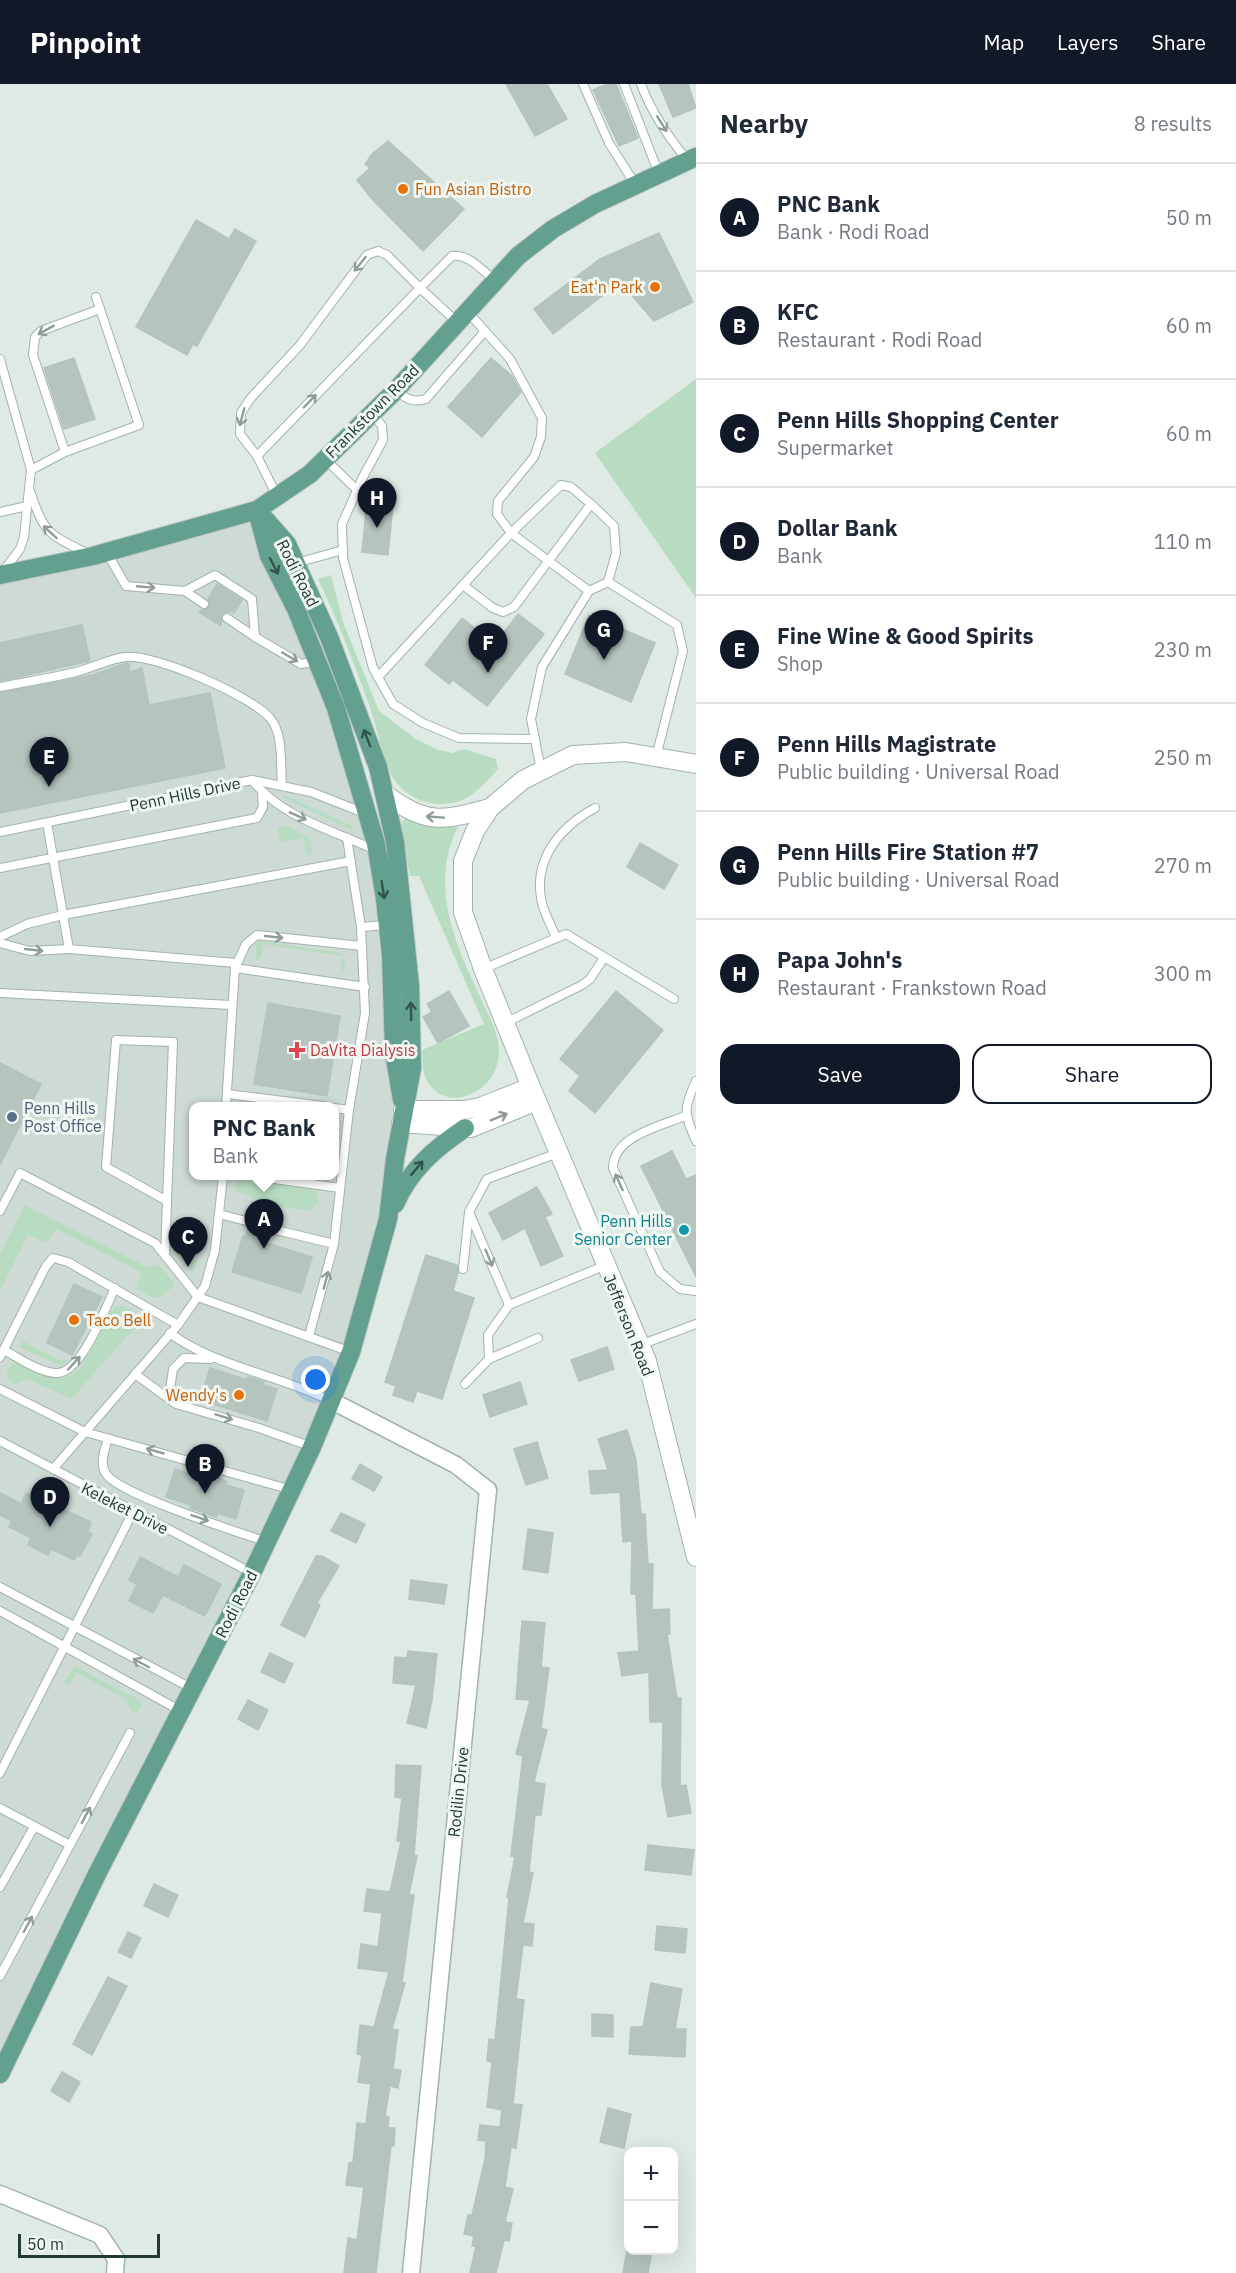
<!DOCTYPE html>
<meta charset="utf-8">
<style>
body{margin:0;font-family:"IBM Plex Sans",sans-serif;background:#f6f6f7;color:#1f2937}
.controls{position:absolute;right:18px;bottom:18px;display:grid;overflow:hidden;border-radius:12px;box-shadow:0 6px 24px #0002}
.controls button{width:54px;height:54px;display:grid;place-items:center;padding:0;border:0;border-bottom:2px solid #e0e1e3;background:#fff;color:#1f2937;font:30px sans-serif}
.scale{position:absolute;left:18px;bottom:15px;width:142px;box-sizing:border-box;padding-left:6px;border:3px solid #213a33;border-top:0;font-size:16px;line-height:21px;white-space:nowrap;color:#213a33;-webkit-text-stroke:4px #f0f7f3;paint-order:stroke}
.you{position:absolute;left:316px;top:1296px;width:21px;height:21px;margin:-15px;border:4px solid #fff;border-radius:50%;background:#1a73e8;box-shadow:0 0 0 9px #1a73e833}
.badge{display:grid;place-items:center;width:39px;height:39px;border-radius:50%;background:#111827;color:#fff;font-size:20px;font-weight:700}
.pin{position:absolute;translate:-50% -50px;filter:drop-shadow(0 2px 3px #0008)}
.pin::after{content:'';position:absolute;top:32px;width:21px;height:18px;background:inherit;clip-path:polygon(0 0,100% 0,50% 100%)}
.popup{position:absolute;left:189px;top:1018px;width:150px;height:78px;box-sizing:border-box;display:grid;place-content:center;border-radius:12px;background:#fff;filter:drop-shadow(0 2px 4px #0005);font-size:20px;white-space:nowrap;color:#747a83}
.popup b{font-size:22px;color:#1f2937}
.popup::after{content:'';position:absolute;left:50%;top:100%;margin-left:-12px;border:12px solid transparent;border-top-color:#fff}
.list{margin:0;padding:0;list-style:none}
h2{display:flex;justify-content:space-between;align-items:center;height:78px;margin:0;padding:0 24px;font-size:26px}
h2 small{font-size:20px;font-weight:400;color:#747a83}
.list li{display:grid;grid-template-columns:39px 1fr auto;gap:18px;align-items:center;box-sizing:border-box;height:108px;padding:0 24px;border-top:2px solid #e0e1e3}
.list b{display:block;font-size:22px;white-space:nowrap}
.list p{margin:0;font-size:20px;white-space:nowrap;color:#747a83}
.list em{font-size:20px;font-style:normal;color:#747a83}
.actions{display:flex;gap:12px;padding:18px 24px}
.actions a{flex:1;padding:14px 0;border:2px solid #111827;border-radius:18px;text-align:center;font-size:21px;color:#111827}
.actions .main{background:#111827;color:#fff}
.map{position:relative;flex:none;width:696px;height:2189px;overflow:hidden}
header{display:flex;align-items:center;gap:36px;box-sizing:border-box;height:84px;padding:0 30px;background:#111827;color:#fff}
header strong{font-size:28px}
nav{display:flex;gap:33px;margin-inline-start:auto;font-size:21px}
main{display:flex}
aside{flex:1;background:#fff}
.map>svg:first-child{display:block}
.built{fill:#cedad4;fill-rule:evenodd}
.green{fill:#b8dcc2}
.building{fill:#b5c5be;stroke:#b2c4bc;stroke-width:1.5}
.lines{fill:none;stroke-linecap:round;stroke-linejoin:round}
.service-casing{stroke:#a2b2ac;stroke-width:10}
.minor-casing{stroke:#a2b2ac;stroke-width:19}
.tertiary-casing{stroke:#a2b2ac;stroke-width:20}
.primary-casing{stroke:#bcc4c2;stroke-width:20}
.service{stroke:#fff;stroke-width:8}
.minor{stroke:#fff;stroke-width:16}
.tertiary{stroke:#fff;stroke-width:18}
.primary{stroke:#64a090;stroke-width:18}
.oneway{stroke:#909c99}
.oneway2{stroke:#32544a}
.food-dot{fill:#e8710a;stroke:#f0f7f3;stroke-width:2}
.health-dot{fill:#e0444e;stroke:#f0f7f3;stroke-width:2}
.service-dot{fill:#5c6f8a;stroke:#f0f7f3;stroke-width:2}
.culture-dot{fill:#0f9aa8;stroke:#f0f7f3;stroke-width:2}
.labels{text-anchor:middle;dominant-baseline:central;stroke-width:6;stroke-linejoin:round;paint-order:stroke}
.food-label{font-size:16px;fill:#c56008;stroke:#f0f7f3;text-anchor:start}
.street-label{font-size:16px;fill:#213a33;stroke:#f0f7f3}
.health-label{font-size:16px;fill:#be3a42;stroke:#f0f7f3;text-anchor:start}
.service-label{font-size:16px;fill:#4e5e75;stroke:#f0f7f3;text-anchor:start}
.culture-label{font-size:16px;fill:#0d838f;stroke:#f0f7f3;text-anchor:end}
</style>
<header>
<strong>Pinpoint</strong>
<nav><a>Map</a><a>Layers</a><a>Share</a></nav>
</header>
<main>
<div class="map">
<svg width="696" height="2189" viewBox="0 0 696 2189">
<rect width="100%" height="100%" fill="#dfeae5"/>
<path class="built" d="M257,426L296,525L376,760L403,1026L362,1232L292,1406L0,1990V491ZM194,1022H334V1092H194Z"/>
<g class="green">
<polygon points="696,295 696,514 595,369"/>
<path d="M331,491L343,538L379,627L416,655L436,665L452,669L464,665L496,675L498,685C488,696 478,708 464,715C437,728 402,715 390,688C380,666 377,641 368,618C353,576 337,535 318,495Z"/>
<polygon points="284,711 352,742 353,747 284,714"/>
<path d="M405,735L434,743H458C427,803 458,866 484,921C492,939 502,956 498,977C492,1009 447,1030 427,997C422,990 423,975 422,966L484,940L419,792H410L400,740Z"/>
<polygon points="287,742 311,755 312,771 307,771 304,754 281,758 277,743"/>
<polygon points="260,857 342,869 346,885 342,887 341,872 264,860 261,873 256,876 256,860"/>
<polygon points="242,1094 317,1107 319,1119 312,1124 312,1127 273,1122 237,1107 235,1101"/>
<polygon points="25,1121 149,1184 158,1180 175,1199 174,1201 162,1213 152,1213 136,1205 141,1188 56,1145 47,1159 28,1151 0,1207 0,1170"/>
<path d="M184,1140L189,1143L183,1171L198,1177L192,1187C177,1174 174,1160 180,1141Z"/>
<path d="M115,1222C124,1221 133,1226 139,1233L138,1240L71,1315L28,1295L14,1301L8,1295L7,1286L14,1278C91,1322 81,1268 115,1222Z"/>
<polygon points="23,1257 57,1275 69,1277 61,1282 19,1263"/>
<polygon points="75,1582 143,1618 138,1627 132,1629 126,1615 77,1589 69,1601 64,1598"/>
</g>
<g class="building">
<polygon points="506,0 547,0 567,35 535,52"/>
<polygon points="607,0 616,0 638,54 619,62 593,6"/>
<polygon points="659,0 688,0 696,24 673,33"/>
<polygon points="388,57 464,125 423,167 371,114 357,96 370,84 365,80 372,70"/>
<polygon points="196,136 229,155 235,145 256,157 197,262 193,260 187,271 136,243"/>
<polygon points="659,149 693,218 654,237 620,198 553,250 534,225 600,175"/>
<polygon points="74,274 95,335 64,345 44,284"/>
<polygon points="491,274 512,292 521,308 482,353 448,323"/>
<polygon points="367,417 393,420 388,471 362,468"/>
<polygon points="217,500 242,516 234,529 231,527 222,530 221,542 199,528 210,523 208,515"/>
<polygon points="518,530 544,550 487,622 453,596 449,600 425,581 462,534 495,560"/>
<polygon points="589,531 655,559 631,618 565,590"/>
<polygon points="82,541 90,577 0,597 0,559"/>
<polygon points="126,579 129,580 130,588 142,584 149,621 210,609 225,684 0,729 0,609 93,591"/>
<polygon points="640,759 678,781 664,805 627,783"/>
<polygon points="449,907 469,942 438,959 423,933 432,928 427,920"/>
<polygon points="616,907 663,946 595,1029 569,1007 580,992 560,975"/>
<polygon points="268,919 340,932 327,1012 254,1000"/>
<polygon points="0,979 41,1000 0,1081"/>
<polygon points="672,1067 686,1095 696,1091 696,1193 641,1082"/>
<polygon points="537,1103 552,1130 545,1133 563,1172 541,1182 525,1144 503,1156 489,1129"/>
<polygon points="253,1129 270,1135 262,1142 266,1150 263,1158 312,1173 301,1209 232,1188 243,1152 246,1152 248,1144 256,1140"/>
<polygon points="426,1171 457,1181 458,1189 453,1207 474,1214 442,1315 417,1307 413,1318 393,1311 396,1302 385,1298"/>
<polygon points="74,1200 102,1213 72,1271 47,1259"/>
<polygon points="607,1263 614,1285 579,1297 571,1276"/>
<polygon points="210,1284 247,1296 248,1293 258,1296 264,1298 263,1301 277,1305 267,1337 200,1316"/>
<polygon points="520,1298 527,1320 490,1333 483,1311"/>
<polygon points="627,1346 636,1376 641,1430 645,1430 648,1480 653,1480 652,1526 669,1525 670,1550 667,1550 677,1614 681,1614 680,1702 686,1701 691,1729 668,1733 662,1701 663,1638 650,1638 649,1588 622,1592 618,1569 639,1567 636,1510 631,1510 632,1457 623,1458 620,1408 591,1410 589,1387 608,1386 598,1355"/>
<polygon points="537,1358 548,1394 526,1401 514,1365"/>
<polygon points="360,1380 382,1393 374,1407 352,1395"/>
<polygon points="175,1385 196,1392 198,1387 220,1394 227,1398 226,1401 244,1406 236,1435 218,1429 216,1433 190,1424 191,1421 166,1413"/>
<polygon points="0,1409 21,1420 26,1409 91,1438 88,1448 92,1450 80,1472 77,1471 74,1476 51,1465 48,1471 28,1461 31,1454 9,1443 12,1437 0,1431"/>
<polygon points="341,1429 365,1440 356,1459 331,1447"/>
<polygon points="528,1445 553,1449 548,1489 523,1485"/>
<polygon points="316,1472 322,1472 339,1482 317,1519 320,1521 305,1553 281,1541"/>
<polygon points="140,1473 178,1493 184,1481 221,1500 205,1532 163,1511 153,1529 129,1517 137,1500 129,1496"/>
<polygon points="411,1496 447,1501 444,1520 409,1515"/>
<polygon points="522,1537 545,1539 541,1583 549,1584 541,1644 547,1646 534,1698 545,1700 541,1731 535,1731 529,1788 533,1789 523,1839 534,1840 532,1862 523,1861 516,1915 524,1916 513,2020 522,2021 516,2064 511,2063 505,2103 513,2105 505,2138 512,2139 509,2157 504,2156 496,2189 470,2189 476,2162 472,2162 474,2152 464,2150 468,2131 472,2131 485,2075 486,2057 478,2056 480,2041 500,2043 502,2026 487,2023 492,1978 487,1977 489,1955 495,1956 509,1814 507,1813 515,1773 511,1772 523,1672 516,1670 530,1616 516,1615"/>
<polygon points="408,1567 437,1570 432,1616 426,1644 407,1639 416,1601 393,1599 395,1573 407,1574"/>
<polygon points="270,1569 293,1580 284,1599 261,1588"/>
<polygon points="248,1616 268,1626 258,1646 238,1635"/>
<polygon points="396,1681 421,1682 414,1771 417,1772 409,1810 414,1811 402,1898 405,1899 392,1945 398,1946 393,1985 401,1986 398,2004 390,2002 385,2032 389,2033 388,2044 395,2044 394,2062 391,2062 376,2189 344,2189 348,2154 357,2156 364,2103 346,2101 349,2079 353,2079 357,2039 366,2040 371,2000 358,1998 362,1971 357,1970 360,1941 374,1943 389,1888 358,1884 361,1860 378,1863 382,1829 364,1827 367,1805 390,1808 401,1758 397,1757 402,1714 395,1713"/>
<polygon points="648,1761 694,1766 691,1791 645,1786"/>
<polygon points="154,1800 178,1811 168,1833 144,1822"/>
<polygon points="657,1842 687,1845 685,1869 655,1866"/>
<polygon points="128,1848 141,1854 131,1874 118,1868"/>
<polygon points="108,1893 127,1902 92,1971 73,1960"/>
<polygon points="651,1899 682,1905 675,1945 686,1945 685,1973 629,1970 631,1943 643,1943"/>
<polygon points="592,1930 613,1931 613,1953 592,1952"/>
<polygon points="62,1988 80,1998 69,2018 51,2007"/>
<polygon points="608,2024 631,2030 624,2064 600,2058"/>
<polygon points="627,2166 652,2166 648,2189 623,2189"/>
</g>
<g class="lines">
<defs>
<g id="service">
<polyline points="583,0 609,59 635,100"/>
<polyline points="624,0 659,90"/>
<path d="M641,0C651,28 669,54 688,77"/>
<path d="M457,238L420,204L452,172C469,170 482,186 494,196"/>
<polyline points="0,275 31,386 24,453 20,465 4,486"/>
<path d="M396,306C406,315 413,319 426,315L485,247"/>
<polyline points="372,329 382,342 383,356 363,393 342,440 343,474 373,584 393,620 423,639 459,654 535,655"/>
<polyline points="65,368 33,271 35,253 41,247 100,225"/>
<polyline points="257,372 240,350 241,329 250,315 300,261 367,171 378,167 387,171 420,204 257,372 277,412"/>
<polyline points="325,375 357,406"/>
<polyline points="31,386 65,368 139,341 96,213"/>
<path d="M30,407C45,451 48,450 89,470"/>
<polyline points="591,420 614,442 616,469 608,498"/>
<polyline points="0,428 27,422"/>
<polyline points="107,469 126,502 185,507 215,491 252,515 255,553 301,580 318,577"/>
<polyline points="296,479 343,466"/>
<polyline points="463,501 493,524 503,528 514,523 591,420 571,403 561,401 511,449 497,430 498,417 534,373 541,353 542,334 510,275 467,227"/>
<polyline points="185,507 204,520"/>
<polyline points="227,534 255,553"/>
<polyline points="378,593 511,449 589,507"/>
<path d="M0,603C25,598 51,594 76,588C92,584 109,575 125,573C154,569 251,612 270,634C284,650 280,681 282,701"/>
<polyline points="541,686 531,635 542,583 589,507 608,498 677,541 683,567 656,673"/>
<path d="M252,696C282,734 333,746 375,766"/>
<polyline points="47,739 69,865 236,879"/>
<polyline points="0,748 252,696 311,708 367,730"/>
<polyline points="347,754 361,843"/>
<polyline points="0,784 257,734 263,723 262,709"/>
<polyline points="0,853 27,840 63,831 351,777"/>
<path d="M556,854C552,843 545,831 542,819C532,776 560,743 595,724"/>
<polyline points="0,859 30,867 69,865"/>
<polyline points="235,884 246,860 257,851 362,862"/>
<polyline points="483,885 566,850 674,915"/>
<polyline points="0,909 231,921"/>
<polyline points="505,939 582,901 590,895 604,874"/>
<path d="M696,997C683,1025 684,1029 696,1057"/>
<polyline points="227,1010 323,1022"/>
<polyline points="226,1022 235,884 365,903"/>
<polyline points="334,1024 349,1026 365,929 361,843 387,841"/>
<path d="M685,1032C661,1042 613,1052 613,1084L660,1188L680,1205L696,1207"/>
<polyline points="253,1092 340,1104"/>
<polyline points="0,1127 20,1089 155,1159 198,1213 351,1268"/>
<polyline points="469,1128 509,1221"/>
<polyline points="219,1130 250,1138"/>
<polyline points="268,1144 334,1160 309,1252"/>
<polyline points="334,1160 349,1026"/>
<polyline points="165,1172 173,958 116,956 106,1083 167,1117"/>
<polyline points="463,1185 469,1128 487,1095 558,1069"/>
<path d="M170,1249C213,1282 280,1291 331,1317"/>
<polyline points="640,1261 696,1240"/>
<path d="M4,1266C19,1274 38,1288 55,1289C81,1292 105,1224 115,1204"/>
<polyline points="0,1273 46,1182 53,1174 68,1178 178,1241"/>
<polyline points="489,1275 538,1254"/>
<polyline points="135,1290 176,1320 259,1344 312,1363"/>
<polyline points="465,1300 489,1275 488,1251 509,1221 606,1181"/>
<polyline points="0,1305 85,1348 292,1406"/>
<polyline points="182,1318 170,1306 173,1285 184,1274 210,1275"/>
<path d="M108,1354C105,1365 99,1380 106,1390C120,1411 238,1448 267,1458"/>
<polyline points="0,1357 252,1489"/>
<polyline points="53,1385 178,1241 205,1202 215,1166 223,1092"/>
<polyline points="0,1503 193,1605"/>
<polyline points="0,1527 181,1627"/>
<polyline points="0,1689 133,1428"/>
<polyline points="0,1724 70,1761"/>
<polyline points="0,1803 34,1743"/>
<polyline points="0,1892 130,1649"/>
</g>
<g id="minor">
<polyline points="332,1317 456,1381 488,1406 411,2189"/>
<polyline points="0,2110 100,2151 116,2175 115,2189"/>
</g>
<g id="tertiary">
<polyline points="696,680 626,668 573,671 523,696 490,724 475,747 463,777 463,828 483,885 531,1003 647,1277 696,1473"/>
<path d="M385,710C427,741 442,737 490,724"/>
<polyline points="403,1026 464,1026 480,1023 531,1003"/>
<polyline points="401,1039 471,1044 537,1017"/>
</g>
<g id="primary">
<polyline points="258,431 269,472 296,525 336,624 376,760 385,815 391,871 394,969 402,1016"/>
<polyline points="0,491 93,472 257,426 310,390 396,306 518,172 553,145 595,120 696,73"/>
<path d="M395,1120C410,1086 434,1065 465,1044"/>
<polyline points="0,1990 97,1790 252,1489 312,1363 351,1268 388,1135 395,1075 412,984 410,902 395,758 378,683 329,553 287,460 257,426"/>
</g>
</defs>
<use href="#service" class="service-casing"/>
<use href="#minor" class="minor-casing"/>
<use href="#tertiary" class="tertiary-casing"/>
<use href="#primary" class="primary-casing"/>
<use href="#service" class="service"/>
<use href="#minor" class="minor"/>
<use href="#tertiary" class="tertiary"/>
<use href="#primary" class="primary"/>
</g>
<defs><path id="oneway-shaft" d="M-6 0H5M1.5-3L5.5 0L1.5 3" fill="none" stroke-width="1.6" stroke-linecap="round" stroke-linejoin="round" transform="scale(1.5)"/></defs>
<g class="oneway">
<use href="#oneway-shaft" transform="translate(662 40) rotate(58)"/>
<use href="#oneway-shaft" transform="translate(360 180) rotate(129)"/>
<use href="#oneway-shaft" transform="translate(46 246) rotate(151)"/>
<use href="#oneway-shaft" transform="translate(310 317) rotate(-46)"/>
<use href="#oneway-shaft" transform="translate(242 333) rotate(105)"/>
<use href="#oneway-shaft" transform="translate(50 448) rotate(-137)"/>
<use href="#oneway-shaft" transform="translate(146 503) rotate(5)"/>
<use href="#oneway-shaft" transform="translate(290 573) rotate(30)"/>
<use href="#oneway-shaft" transform="translate(298 732) rotate(24)"/>
<use href="#oneway-shaft" transform="translate(435 733) rotate(-176)"/>
<use href="#oneway-shaft" transform="translate(274 853) rotate(6)"/>
<use href="#oneway-shaft" transform="translate(34 866) rotate(6)"/>
<use href="#oneway-shaft" transform="translate(499 1033) rotate(-22)"/>
<use href="#oneway-shaft" transform="translate(619 1098) rotate(-114)"/>
<use href="#oneway-shaft" transform="translate(489 1174) rotate(67)"/>
<use href="#oneway-shaft" transform="translate(326 1196) rotate(-75)"/>
<use href="#oneway-shaft" transform="translate(74 1279) rotate(-48)"/>
<use href="#oneway-shaft" transform="translate(224 1333) rotate(17)"/>
<use href="#oneway-shaft" transform="translate(155 1367) rotate(-164)"/>
<use href="#oneway-shaft" transform="translate(200 1434) rotate(19)"/>
<use href="#oneway-shaft" transform="translate(141 1579) rotate(-152)"/>
<use href="#oneway-shaft" transform="translate(86 1731) rotate(-62)"/>
<use href="#oneway-shaft" transform="translate(28 1840) rotate(-62)"/>
</g>
<g class="oneway2">
<use href="#oneway-shaft" transform="translate(274 482) rotate(63)"/>
<use href="#oneway-shaft" transform="translate(367 654) rotate(-111)"/>
<use href="#oneway-shaft" transform="translate(383 806) rotate(81)"/>
<use href="#oneway-shaft" transform="translate(411 927) rotate(-91)"/>
<use href="#oneway-shaft" transform="translate(417 1084) rotate(-50)"/>
</g>
<g class="food-dot">
<circle cx="403" cy="105" r="6"/>
<circle cx="655" cy="203" r="6"/>
<circle cx="74" cy="1236" r="6"/>
<circle cx="239" cy="1311" r="6"/>
</g>
<path class="health-dot" d="M294 957h6v6h6v6h-6v6h-6v-6h-6v-6h6z"/>
<circle class="service-dot" cx="12" cy="1033" r="6"/>
<circle class="culture-dot" cx="684" cy="1146" r="6"/>
<g class="labels">
<g class="food-label">
<text x="415" y="105">Fun Asian Bistro</text>
<text x="643" y="203" text-anchor="end">Eat'n Park</text>
<text x="86" y="1236">Taco Bell</text>
<text x="227" y="1311" text-anchor="end">Wendy's</text>
</g>
<g class="street-label">
<text transform="translate(372 327) rotate(-45)">Frankstown Road</text>
<text transform="translate(298 489) rotate(63)">Rodi Road</text>
<text transform="translate(185 710) rotate(-12)">Penn Hills Drive</text>
<text transform="translate(629 1241) rotate(68)">Jefferson Road</text>
<text transform="translate(125 1424) rotate(27)">Keleket Drive</text>
<text transform="translate(236 1520) rotate(-63)">Rodi Road</text>
<text transform="translate(458 1708) rotate(-84)">Rodilin Drive</text>
</g>
<g class="health-label">
<text x="310" y="966">DaVita Dialysis</text>
</g>
<g class="service-label">
<text x="24" y="1024">Penn Hills<tspan x="24" dy="18">Post Office</tspan></text>
</g>
<g class="culture-label">
<text x="672" y="1137">Penn Hills<tspan x="672" dy="18">Senior Center</tspan></text>
</g>
</g>
</svg>
<div class="controls">
<button>+</button>
<button>−</button>
</div>
<div class="scale">50 m</div>
<div class="you"></div>
<div class="pin badge" style="left:264px;top:1165px">A</div>
<div class="popup"><b>PNC Bank</b>Bank</div>
<div class="pin badge" style="left:205px;top:1410px">B</div>
<div class="pin badge" style="left:188px;top:1183px">C</div>
<div class="pin badge" style="left:50px;top:1443px">D</div>
<div class="pin badge" style="left:49px;top:703px">E</div>
<div class="pin badge" style="left:488px;top:589px">F</div>
<div class="pin badge" style="left:604px;top:576px">G</div>
<div class="pin badge" style="left:377px;top:444px">H</div>
</div>
<aside>
<h2>Nearby<small>8 results</small></h2>
<ul class="list">
<li><span class="badge">A</span><div><b>PNC Bank</b><p>Bank · Rodi Road</p></div><em>50 m</em></li>
<li><span class="badge">B</span><div><b>KFC</b><p>Restaurant · Rodi Road</p></div><em>60 m</em></li>
<li><span class="badge">C</span><div><b>Penn Hills Shopping Center</b><p>Supermarket</p></div><em>60 m</em></li>
<li><span class="badge">D</span><div><b>Dollar Bank</b><p>Bank</p></div><em>110 m</em></li>
<li><span class="badge">E</span><div><b>Fine Wine &amp; Good Spirits</b><p>Shop</p></div><em>230 m</em></li>
<li><span class="badge">F</span><div><b>Penn Hills Magistrate</b><p>Public building · Universal Road</p></div><em>250 m</em></li>
<li><span class="badge">G</span><div><b>Penn Hills Fire Station #7</b><p>Public building · Universal Road</p></div><em>270 m</em></li>
<li><span class="badge">H</span><div><b>Papa John's</b><p>Restaurant · Frankstown Road</p></div><em>300 m</em></li>
</ul>
<div class="actions"><a class="main">Save</a><a>Share</a></div>
</aside>
</main>
